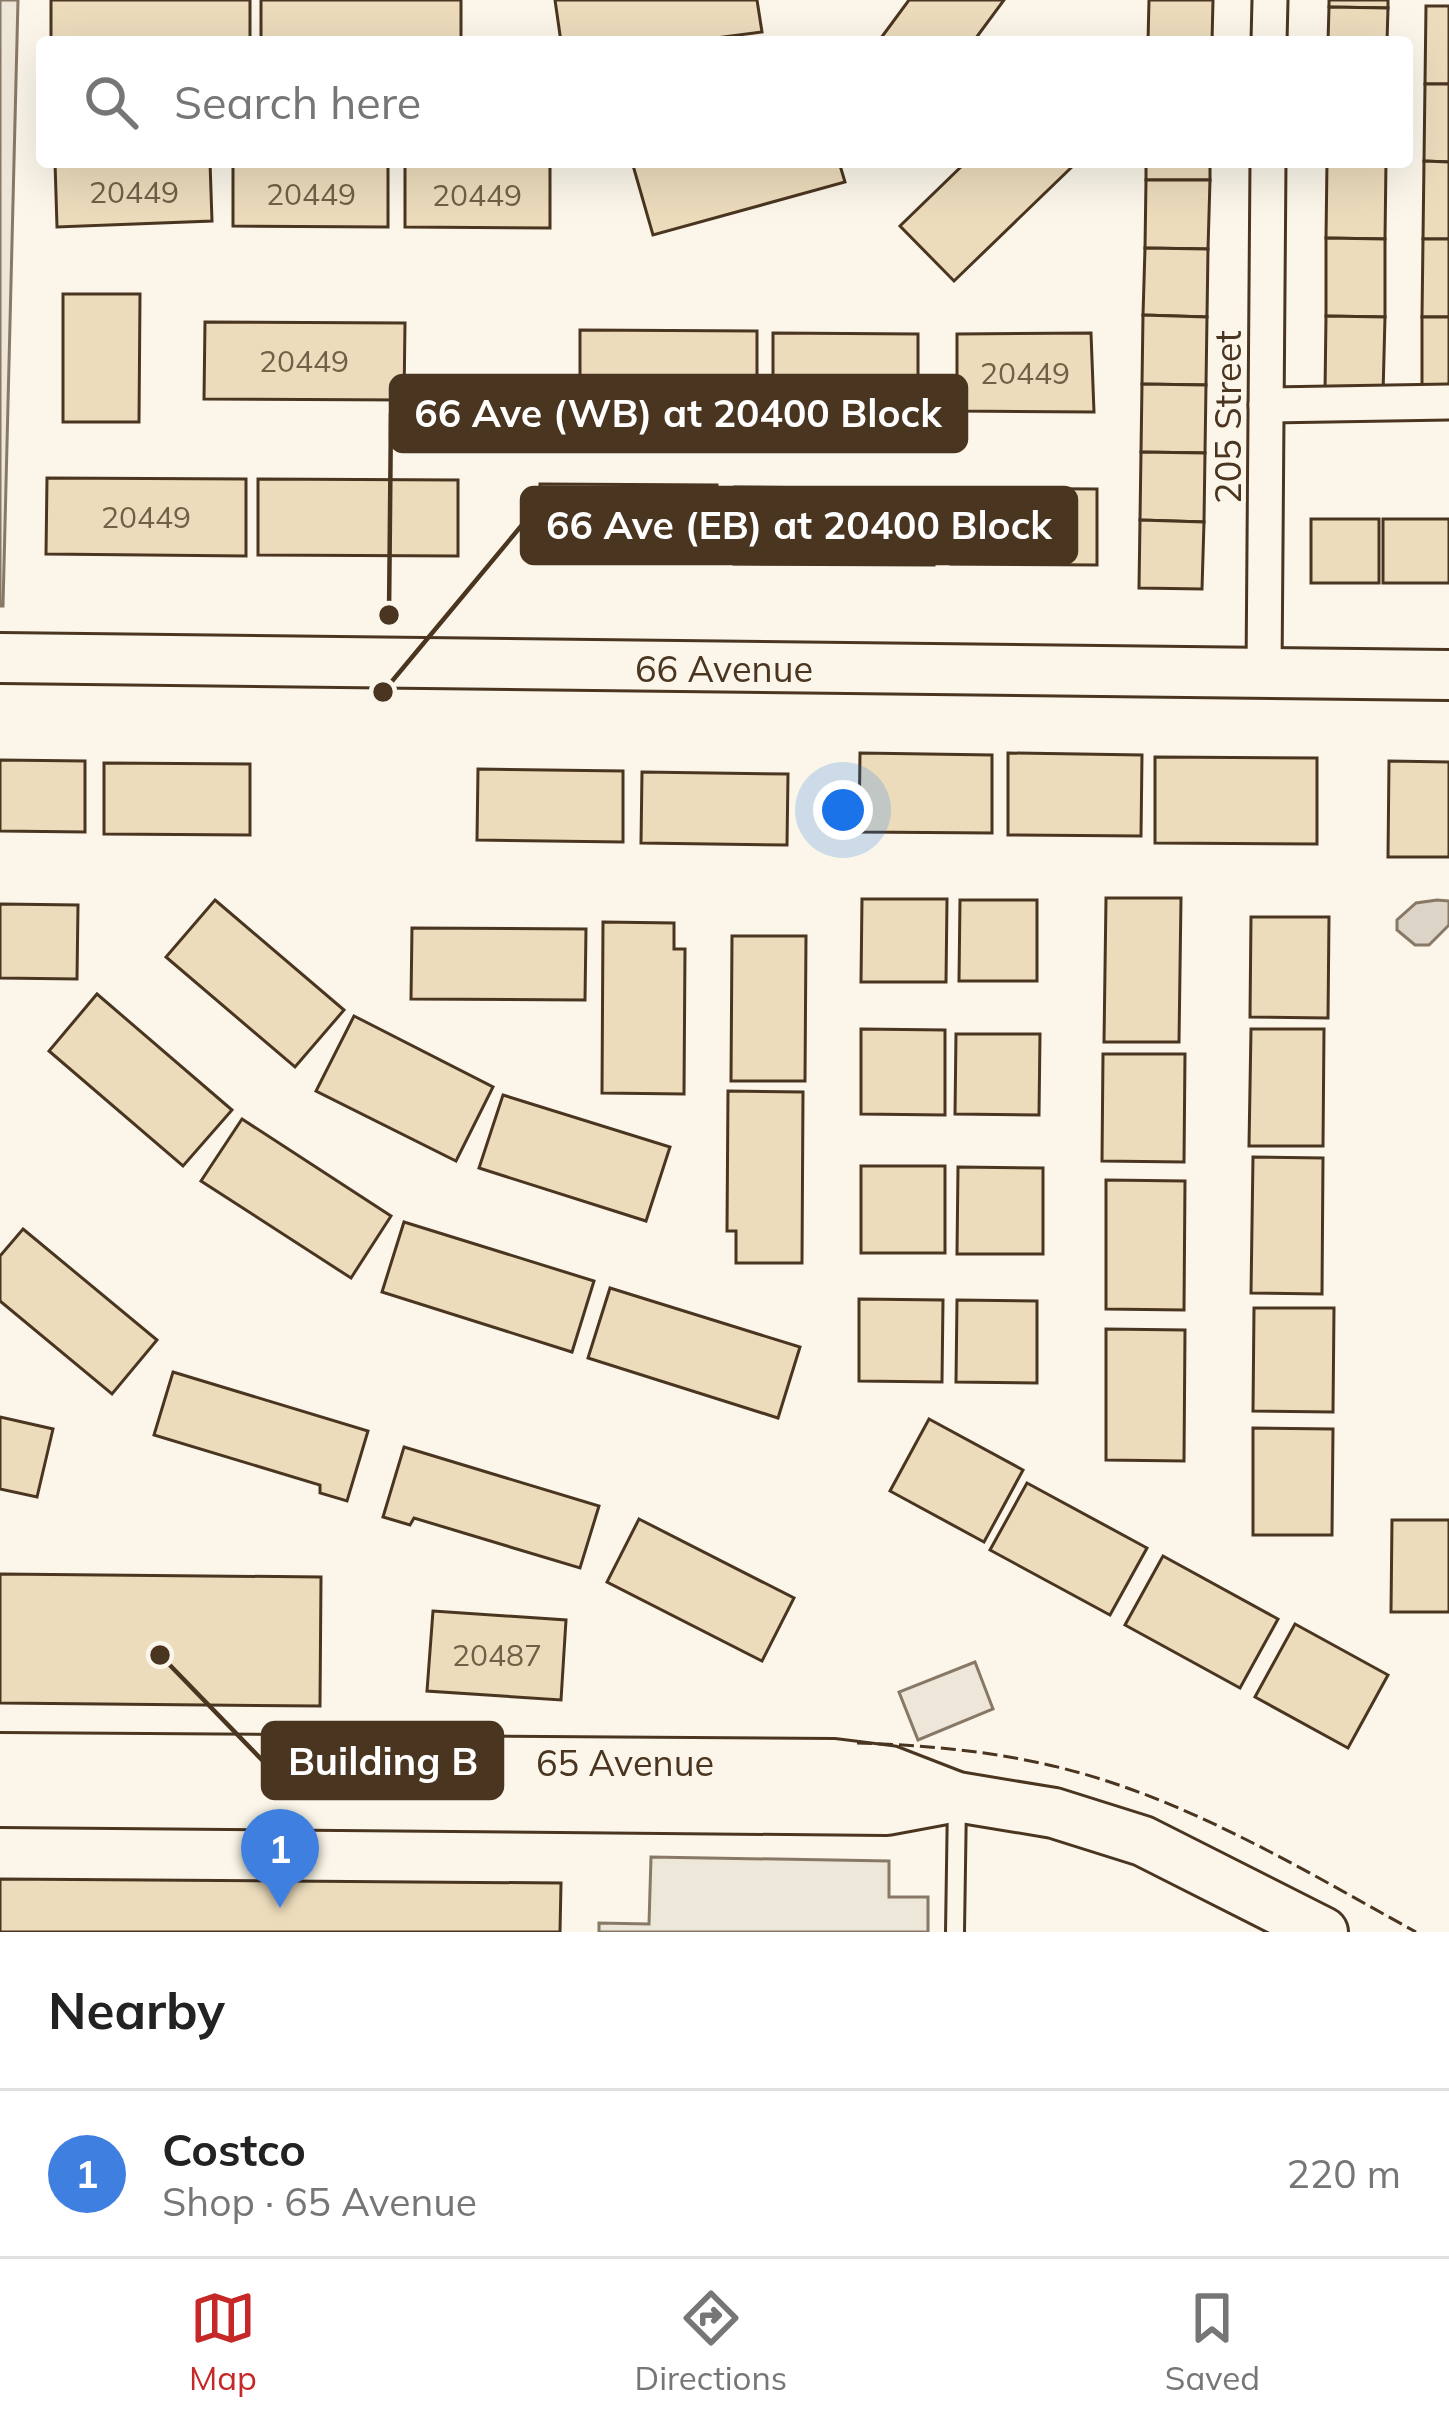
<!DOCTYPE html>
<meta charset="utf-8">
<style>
body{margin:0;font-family:Mulish,sans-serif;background:#f2f2f2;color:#222}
.you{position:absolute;left:843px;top:810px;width:42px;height:42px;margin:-30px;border:9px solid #fff;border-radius:50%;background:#1a73e8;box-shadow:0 0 0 18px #1a73e833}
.badge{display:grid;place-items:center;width:78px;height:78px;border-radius:50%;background:#c62828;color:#fff;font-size:39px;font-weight:700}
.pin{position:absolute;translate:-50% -99px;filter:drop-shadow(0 3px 6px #0008)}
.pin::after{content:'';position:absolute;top:63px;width:42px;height:36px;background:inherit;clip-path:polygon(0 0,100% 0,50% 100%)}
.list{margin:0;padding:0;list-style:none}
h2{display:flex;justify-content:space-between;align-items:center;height:156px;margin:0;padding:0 48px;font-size:51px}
h2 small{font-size:39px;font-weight:400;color:#767676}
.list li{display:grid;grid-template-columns:78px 1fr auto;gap:36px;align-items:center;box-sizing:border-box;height:168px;padding:0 48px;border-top:3px solid #e0e0e0}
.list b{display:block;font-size:45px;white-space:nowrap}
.list p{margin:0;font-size:39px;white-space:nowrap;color:#767676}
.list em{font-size:39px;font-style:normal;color:#767676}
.icon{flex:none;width:66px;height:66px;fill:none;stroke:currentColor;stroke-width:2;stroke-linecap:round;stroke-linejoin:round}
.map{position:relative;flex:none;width:1449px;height:1932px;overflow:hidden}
.search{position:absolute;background:#fff;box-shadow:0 12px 48px #0002;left:36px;right:36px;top:36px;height:132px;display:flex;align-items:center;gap:30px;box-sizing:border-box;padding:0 42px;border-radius:12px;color:#767676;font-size:45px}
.sheet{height:324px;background:#fff}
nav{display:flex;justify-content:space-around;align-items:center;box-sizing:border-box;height:168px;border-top:3px solid #e0e0e0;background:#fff;font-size:33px;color:#767676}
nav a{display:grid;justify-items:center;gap:6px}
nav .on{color:#c62828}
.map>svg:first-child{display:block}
.green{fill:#ede6d9;stroke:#887966;stroke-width:3}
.parking{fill:#ede7d9;stroke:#887966;stroke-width:3}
.water{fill:#dcd4c6;stroke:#887966;stroke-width:3}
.building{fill:#ecdcbc;stroke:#4a3520;stroke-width:3}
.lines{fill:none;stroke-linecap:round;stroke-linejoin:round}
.lane-casing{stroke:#4a3520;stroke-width:22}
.street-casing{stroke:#4a3520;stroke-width:39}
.secondary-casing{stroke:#4a3520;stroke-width:54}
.lane{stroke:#fbf6e9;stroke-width:16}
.street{stroke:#fbf6e9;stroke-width:33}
.secondary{stroke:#fbf6e9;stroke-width:48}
.fence{stroke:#4a3520;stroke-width:3;stroke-dasharray:15 6;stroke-linecap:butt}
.labels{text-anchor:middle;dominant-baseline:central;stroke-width:9;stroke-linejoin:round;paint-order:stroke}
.number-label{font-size:30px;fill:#725f47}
.street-label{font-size:36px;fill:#4a3520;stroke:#fbf6e9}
.leader{fill:none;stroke:#4a3520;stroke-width:4.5}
.callout-dot{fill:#4a3520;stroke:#fbf6e9;stroke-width:4.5}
.callout{fill:#4a3520;stroke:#4a3520;stroke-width:4.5}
.callout-label{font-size:39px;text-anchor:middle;font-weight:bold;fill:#fff}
</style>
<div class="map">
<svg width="1449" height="1932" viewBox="0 0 1449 1932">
<rect width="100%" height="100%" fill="#fbf6e9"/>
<g class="green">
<polygon points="0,0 18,0 3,606 0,606"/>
<polygon points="975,1662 993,1709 918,1740 899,1692"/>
</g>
<polygon class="parking" points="651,1857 889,1861 889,1897 928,1897 928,1932 599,1932 599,1923 649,1924"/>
<polygon class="water" points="1437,900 1449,901 1449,925 1429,945 1415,945 1397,930 1397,920 1416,903"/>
<g class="building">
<rect x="51" y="0" width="199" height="42"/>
<rect x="261" y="0" width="200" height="42"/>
<polygon points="555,0 757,0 762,32 685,42 561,42"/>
<polygon points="909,0 1004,0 973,42 878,42"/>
<polygon points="1149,0 1213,0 1212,42 1148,42"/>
<polygon points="1329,0 1388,0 1388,8 1329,7"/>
<polygon points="1426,6 1449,6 1449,84 1425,84"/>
<polygon points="1329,7 1388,8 1387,42 1328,42"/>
<polygon points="1425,84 1449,84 1449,162 1424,161"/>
<polygon points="1424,161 1449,162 1449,239 1423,239"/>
<polygon points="55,162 210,162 212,221 57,227"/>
<polygon points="233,162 388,162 388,227 233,226"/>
<polygon points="405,162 550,162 550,228 405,227"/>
<polygon points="632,162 839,162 845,182 653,235"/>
<polygon points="966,162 1077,162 954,281 900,226"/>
<rect x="1146" y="162" width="64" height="18"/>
<polygon points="1327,162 1386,162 1385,239 1326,238"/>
<polygon points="1146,180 1210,180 1208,249 1145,248"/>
<polygon points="1326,238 1385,239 1385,317 1326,316"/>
<polygon points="1423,239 1449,239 1449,317 1422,317"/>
<polygon points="1145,248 1208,249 1207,317 1143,315"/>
<polygon points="63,294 140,294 139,422 63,422"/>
<polygon points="1143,315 1207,317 1206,385 1142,384"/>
<polygon points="1326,316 1385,317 1383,394 1325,393"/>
<polygon points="1422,317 1449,317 1449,395 1422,394"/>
<polygon points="205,322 405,323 404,400 204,399"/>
<polygon points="580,330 757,331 757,408 580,407"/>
<polygon points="773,333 918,334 918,410 773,409"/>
<polygon points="1091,333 1094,412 957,411 957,334"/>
<polygon points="1142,384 1206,385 1205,453 1141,452"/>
<polygon points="1141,452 1205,453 1204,522 1140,520"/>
<polygon points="47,478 246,479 246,556 46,554"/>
<polygon points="258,479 458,480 458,556 258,555"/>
<polygon points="540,484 717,485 717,562 539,561"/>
<polygon points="735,487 934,489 934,565 734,564"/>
<polygon points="952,488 1097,489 1097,565 951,564"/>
<rect x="1311" y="519" width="68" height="64"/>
<rect x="1383" y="519" width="66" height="64"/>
<polygon points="1140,520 1204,522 1202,589 1139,588"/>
<polygon points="860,753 992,755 992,833 859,832"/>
<polygon points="1008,753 1142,755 1141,836 1008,835"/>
<polygon points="1155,757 1317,758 1317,844 1155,843"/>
<polygon points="0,760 85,761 85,832 0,831"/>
<polygon points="1389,761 1449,762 1449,857 1388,857"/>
<polygon points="104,763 250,764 250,835 104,834"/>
<polygon points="478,769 623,771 623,842 477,840"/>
<polygon points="642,772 788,774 787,845 641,843"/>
<polygon points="1106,898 1181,898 1179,1042 1104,1042"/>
<polygon points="862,899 947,899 946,982 861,982"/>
<polygon points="215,900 344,1010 295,1067 166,957"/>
<polygon points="960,900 1037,900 1037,981 959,981"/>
<polygon points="0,904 78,905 77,979 0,978"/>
<polygon points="1251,917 1329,917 1328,1018 1250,1017"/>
<polygon points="603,922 674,923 674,949 685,949 684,1094 602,1093"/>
<polygon points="412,928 586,929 585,1000 411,999"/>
<polygon points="732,936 806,936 805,1081 731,1081"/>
<polygon points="97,994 232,1110 183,1166 49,1051"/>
<polygon points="354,1016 493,1087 456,1161 316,1091"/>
<polygon points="861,1029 945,1030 945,1115 861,1114"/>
<polygon points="1251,1029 1324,1029 1323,1146 1249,1146"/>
<polygon points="956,1034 1040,1034 1039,1115 955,1114"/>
<polygon points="1103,1054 1185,1054 1184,1162 1102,1161"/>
<polygon points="728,1091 803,1092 802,1263 736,1263 736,1231 727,1231"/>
<polygon points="503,1095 670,1147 646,1221 479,1168"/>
<polygon points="242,1119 391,1216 351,1278 201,1181"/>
<polygon points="1253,1157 1323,1158 1322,1294 1251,1293"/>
<rect x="861" y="1166" width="84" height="87"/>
<polygon points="958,1167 1043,1168 1043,1254 957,1254"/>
<polygon points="1106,1180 1185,1181 1184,1310 1106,1309"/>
<polygon points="404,1222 594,1281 572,1352 382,1292"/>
<polygon points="23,1229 157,1340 112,1394 0,1301 0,1256"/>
<polygon points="610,1288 800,1347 778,1418 588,1358"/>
<polygon points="859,1299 943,1300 942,1382 859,1381"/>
<polygon points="957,1300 1037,1301 1037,1383 956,1382"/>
<polygon points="1254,1308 1334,1308 1333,1412 1253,1411"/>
<polygon points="1106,1329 1185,1330 1184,1461 1106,1460"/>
<polygon points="173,1372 368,1431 347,1501 320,1493 320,1485 154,1435"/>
<polygon points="0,1417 53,1429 37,1497 0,1489"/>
<polygon points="929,1419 1023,1470 984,1542 890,1491"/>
<polygon points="1253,1428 1333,1429 1332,1535 1253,1535"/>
<polygon points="404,1447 599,1506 580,1568 414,1518 410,1525 383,1517"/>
<polygon points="1027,1483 1147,1548 1110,1615 990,1550"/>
<polygon points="639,1519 794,1598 762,1661 607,1582"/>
<polygon points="1392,1520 1449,1520 1449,1612 1391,1612"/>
<polygon points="1163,1556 1278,1619 1240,1688 1125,1625"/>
<polygon points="0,1574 321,1577 320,1706 0,1703"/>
<polygon points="433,1611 566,1620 561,1700 427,1691"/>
<polygon points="1295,1624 1388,1675 1348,1748 1255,1697"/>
<polygon points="0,1879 561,1883 560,1932 0,1932"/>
</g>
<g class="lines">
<defs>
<polyline id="lane" points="955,1932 957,1801"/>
<g id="street">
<polyline points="1269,42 1270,0"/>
<polyline points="1266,405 1449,402"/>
<polyline points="1264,673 1268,162"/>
</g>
<g id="secondary">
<polyline points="0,658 1449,675"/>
<polyline points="0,1758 834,1764 890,1771 957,1797 1054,1813 1143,1841 1323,1932"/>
<polyline points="0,1802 887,1810 957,1797"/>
</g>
</defs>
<use href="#lane" class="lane-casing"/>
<use href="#street" class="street-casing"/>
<use href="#secondary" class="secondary-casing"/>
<use href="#lane" class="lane"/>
<use href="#street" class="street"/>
<use href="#secondary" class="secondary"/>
<path class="fence" d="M857,1743C933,1745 1011,1753 1084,1774C1202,1808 1309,1873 1416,1932"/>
</g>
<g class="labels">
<g class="number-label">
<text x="134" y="192">20449</text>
<text x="311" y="194">20449</text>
<text x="477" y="195">20449</text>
<text x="304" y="361">20449</text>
<text x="1025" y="373">20449</text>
<text x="146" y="517">20449</text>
<text x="497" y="1655">20487</text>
</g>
<g class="street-label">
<text transform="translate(1227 417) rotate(-90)">205 Street</text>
<text x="724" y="668">66 Avenue</text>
<text x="625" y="1762">65 Avenue</text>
</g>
</g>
<path class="leader" d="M389 615L391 413M383 692L522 525M160 1655L263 1761"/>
<g class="callout-dot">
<circle cx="389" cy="615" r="12"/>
<circle cx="383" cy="692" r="12"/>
<circle cx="160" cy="1655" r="12"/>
</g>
<g class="callout">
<rect x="391" y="376" width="575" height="75" rx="12"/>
<rect x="522" y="488" width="554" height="75" rx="12"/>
<rect x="263" y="1723" width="239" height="75" rx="12"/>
</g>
<g class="callout-label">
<text x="678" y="427">66 Ave (WB) at 20400 Block</text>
<text x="799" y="539">66 Ave (EB) at 20400 Block</text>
<text x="383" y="1775">Building B</text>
</g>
</svg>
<div class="you"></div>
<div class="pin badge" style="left:280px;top:1908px;background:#3f7fe0">1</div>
<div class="search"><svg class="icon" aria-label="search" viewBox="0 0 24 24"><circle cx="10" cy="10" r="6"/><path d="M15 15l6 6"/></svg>Search here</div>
</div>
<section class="sheet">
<h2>Nearby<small></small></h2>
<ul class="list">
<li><span class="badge" style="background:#3f7fe0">1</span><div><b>Costco</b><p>Shop · 65 Avenue</p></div><em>220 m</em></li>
</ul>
</section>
<nav>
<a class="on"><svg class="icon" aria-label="map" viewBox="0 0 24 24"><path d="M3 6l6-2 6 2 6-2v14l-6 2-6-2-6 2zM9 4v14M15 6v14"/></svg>Map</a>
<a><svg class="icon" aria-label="directions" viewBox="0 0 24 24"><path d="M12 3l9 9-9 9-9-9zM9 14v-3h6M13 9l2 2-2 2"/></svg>Directions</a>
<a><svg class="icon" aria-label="saved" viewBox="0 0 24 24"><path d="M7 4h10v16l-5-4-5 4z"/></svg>Saved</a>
</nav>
